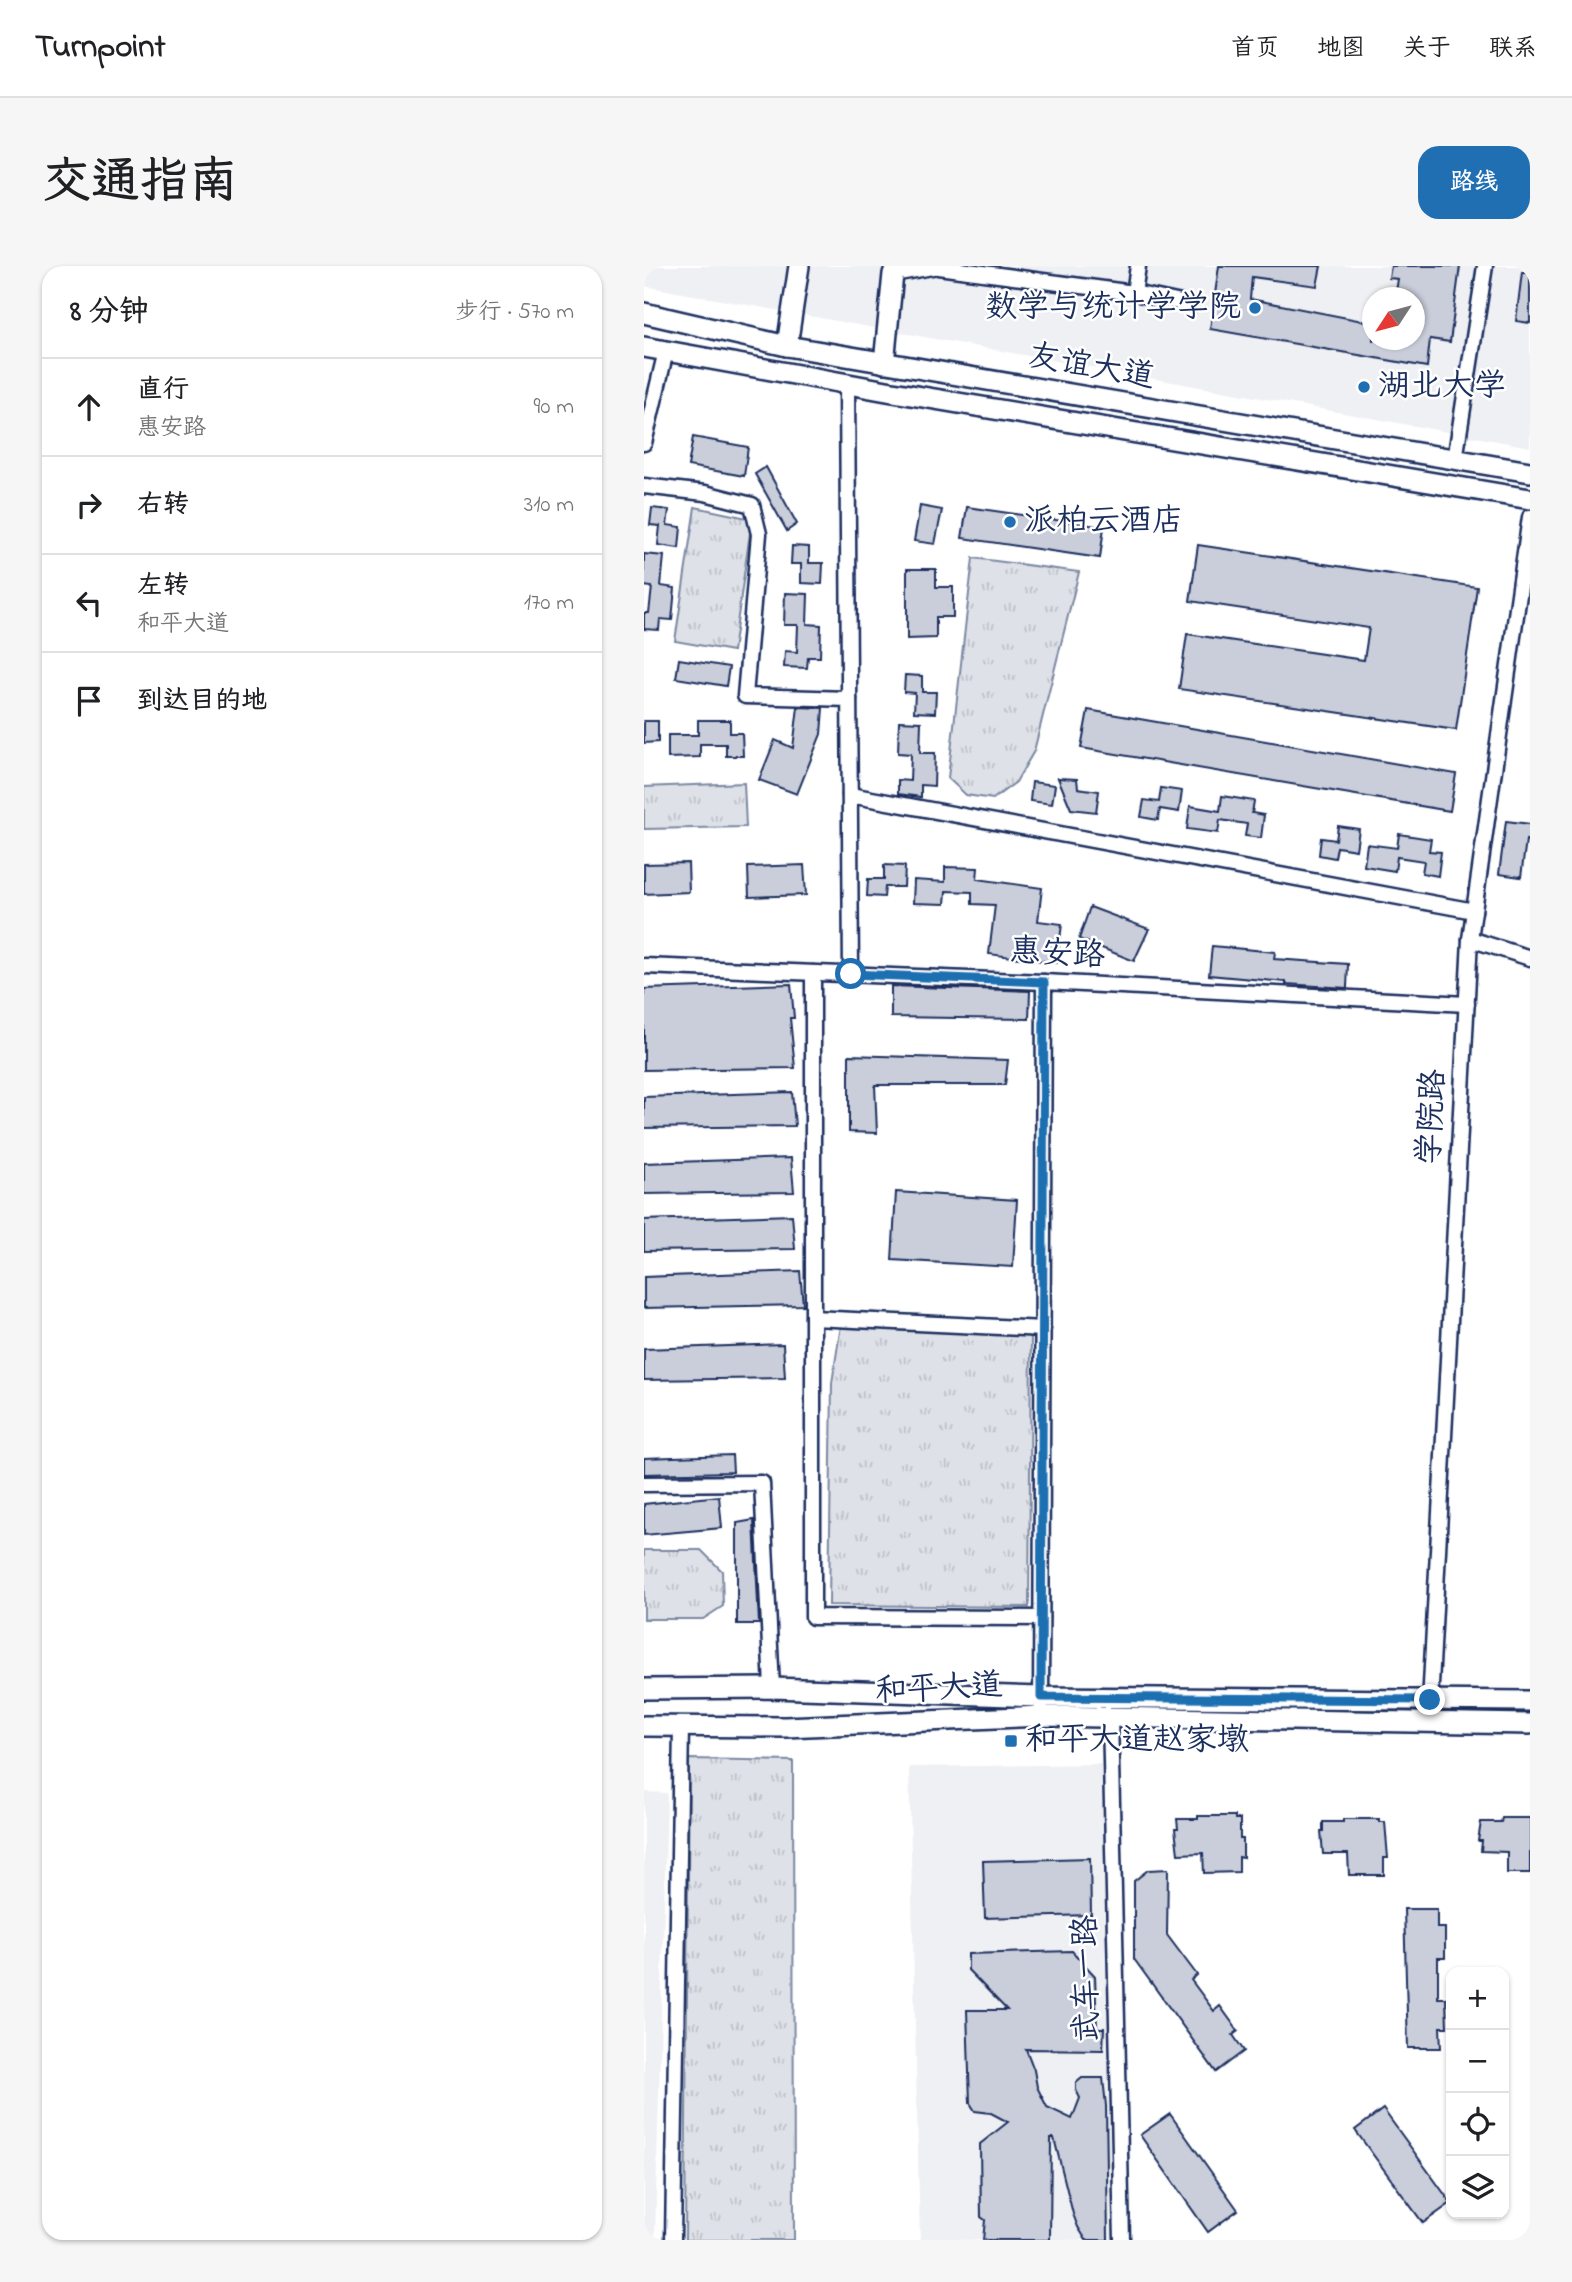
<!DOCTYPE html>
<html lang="zh">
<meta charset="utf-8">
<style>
body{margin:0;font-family:"Indie Flower","LXGW WenKai TC",sans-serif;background:#f6f6f6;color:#202124}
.controls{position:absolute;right:21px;bottom:21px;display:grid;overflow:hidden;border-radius:14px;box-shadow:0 2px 5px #0004}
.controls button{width:63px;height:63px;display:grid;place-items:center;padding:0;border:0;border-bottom:2px solid #e0e0e0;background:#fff;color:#202124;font:35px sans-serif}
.compass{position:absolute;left:718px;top:21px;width:63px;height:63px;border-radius:50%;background:#fff;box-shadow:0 2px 5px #0004;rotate:234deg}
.stop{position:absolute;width:21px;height:21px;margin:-16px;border:5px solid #1f6fb2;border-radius:50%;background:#fff}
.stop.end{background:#1f6fb2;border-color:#fff;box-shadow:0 2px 7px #0008}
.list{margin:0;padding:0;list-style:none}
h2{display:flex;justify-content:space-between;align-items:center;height:91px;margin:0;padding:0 28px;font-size:30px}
h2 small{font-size:23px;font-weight:400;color:#757577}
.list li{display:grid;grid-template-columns:46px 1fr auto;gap:21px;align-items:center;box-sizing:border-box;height:98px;padding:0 28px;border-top:2px solid #e0e0e0}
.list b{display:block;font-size:26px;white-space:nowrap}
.list p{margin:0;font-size:23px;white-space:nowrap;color:#757577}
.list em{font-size:23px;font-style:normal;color:#757577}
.icon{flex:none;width:38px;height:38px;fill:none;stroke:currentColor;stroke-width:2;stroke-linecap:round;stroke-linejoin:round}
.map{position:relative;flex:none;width:886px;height:1974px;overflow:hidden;border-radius:21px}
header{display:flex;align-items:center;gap:42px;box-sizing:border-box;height:98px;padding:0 35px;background:#fff;border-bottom:2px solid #e0e0e0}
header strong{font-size:33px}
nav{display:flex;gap:38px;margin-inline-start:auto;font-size:24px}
.intro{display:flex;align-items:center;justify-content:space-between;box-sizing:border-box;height:168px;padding:0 42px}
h1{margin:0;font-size:49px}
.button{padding:18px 32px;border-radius:21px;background:#1f6fb2;color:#fff;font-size:24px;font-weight:700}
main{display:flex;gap:42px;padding:0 42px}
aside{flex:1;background:#fff;border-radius:21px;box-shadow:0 2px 5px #0004}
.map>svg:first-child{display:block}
.built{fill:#eff0f4;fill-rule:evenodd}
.grass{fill:url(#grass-tufts);stroke:#7c88a2;stroke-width:2}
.building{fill:#caceda;stroke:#1b2f5e;stroke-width:2}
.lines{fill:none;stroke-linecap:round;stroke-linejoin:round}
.minor-casing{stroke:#1b2f5e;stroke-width:19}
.major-casing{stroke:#1b2f5e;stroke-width:24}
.minor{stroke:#fff;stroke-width:14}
.major{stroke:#fff;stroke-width:19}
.route{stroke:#1f6fb2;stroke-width:9}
.poi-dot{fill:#1f6fb2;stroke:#fff;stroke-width:2.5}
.labels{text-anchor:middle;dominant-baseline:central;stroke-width:5;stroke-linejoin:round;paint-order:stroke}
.poi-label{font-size:32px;fill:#1b2f5e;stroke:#fff;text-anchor:start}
.street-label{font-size:32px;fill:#1b2f5e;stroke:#fff}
</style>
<header>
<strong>Turnpoint</strong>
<nav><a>首页</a><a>地图</a><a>关于</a><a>联系</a></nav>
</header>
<div class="intro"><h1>交通指南</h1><a class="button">路线</a></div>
<main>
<aside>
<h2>8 分钟<small>步行 · 570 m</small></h2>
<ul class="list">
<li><svg class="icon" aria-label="ahead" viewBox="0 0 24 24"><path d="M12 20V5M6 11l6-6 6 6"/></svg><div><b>直行</b><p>惠安路</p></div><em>90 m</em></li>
<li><svg class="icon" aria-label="right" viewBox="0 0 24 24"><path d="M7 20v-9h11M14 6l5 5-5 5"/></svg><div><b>右转</b></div><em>310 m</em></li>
<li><svg class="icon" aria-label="left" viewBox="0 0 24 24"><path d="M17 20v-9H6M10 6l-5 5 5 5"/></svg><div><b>左转</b><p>和平大道</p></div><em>170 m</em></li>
<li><svg class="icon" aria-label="arrive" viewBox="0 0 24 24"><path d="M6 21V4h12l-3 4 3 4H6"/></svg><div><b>到达目的地</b></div></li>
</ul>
</aside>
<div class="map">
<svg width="886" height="1974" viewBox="0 0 886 1974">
<defs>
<pattern id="grass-tufts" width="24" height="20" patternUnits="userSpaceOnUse" patternTransform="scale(1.75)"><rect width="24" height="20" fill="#dee1e7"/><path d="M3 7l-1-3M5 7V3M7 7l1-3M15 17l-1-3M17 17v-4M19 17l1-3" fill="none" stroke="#bec1c9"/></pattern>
</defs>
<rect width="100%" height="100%" fill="#fff"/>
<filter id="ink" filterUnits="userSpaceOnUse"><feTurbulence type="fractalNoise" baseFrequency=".0143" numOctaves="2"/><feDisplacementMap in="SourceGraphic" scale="14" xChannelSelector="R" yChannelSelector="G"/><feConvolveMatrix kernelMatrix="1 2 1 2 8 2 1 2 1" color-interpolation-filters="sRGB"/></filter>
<g filter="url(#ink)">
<g class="built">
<path d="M0,0H886V181L0,20ZM729,32H771V74H729Z"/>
<polygon points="457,1498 468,1974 276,1974 265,1501"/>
<polygon points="0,1526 23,1527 11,1974 0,1974"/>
</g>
<g class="grass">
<polygon points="51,241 108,253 89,385 31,375"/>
<polygon points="329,292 435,306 390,485 372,516 349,533 322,529 304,512"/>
<polygon points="100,517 102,561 0,563 0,521"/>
<polygon points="197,1059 387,1068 385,1341 185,1339 188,1117"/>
<polygon points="0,1284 57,1284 78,1305 79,1340 59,1353 0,1353"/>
<polygon points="45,1493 149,1495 150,1974 41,1974"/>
</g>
<g class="building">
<polygon points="575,0 677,0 673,20 608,11 606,33 729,57 729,74 771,74 771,32 751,32 754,13 745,12 747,0 816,0 806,76 786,73 783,101 566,63"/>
<polygon points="878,6 886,6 886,57 872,55"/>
<polygon points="49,171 104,181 100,210 44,200"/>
<polygon points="122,201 153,258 143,265 111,208"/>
<polygon points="276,240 298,244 291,278 270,275"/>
<polygon points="323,241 460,261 456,292 318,272"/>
<polygon points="8,242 25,244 23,259 37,261 35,282 14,279 16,260 6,259"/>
<polygon points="554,279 833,321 812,464 535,423 543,368 720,394 725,362 546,335"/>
<polygon points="148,280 165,281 165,297 179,297 178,318 157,317 157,298 147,298"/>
<polygon points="0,288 20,290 17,320 31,322 28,354 16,353 15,364 0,363 0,347 5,347 8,321 0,320"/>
<polygon points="263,303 292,303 292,321 309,321 309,351 292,351 292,372 263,373"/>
<polygon points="141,327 164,328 163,358 177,359 176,391 164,391 163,402 140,401 141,385 153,386 154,359 140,359"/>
<polygon points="35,393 85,401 82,420 32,412"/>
<polygon points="261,409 278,410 278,426 292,426 291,447 270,446 271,427 260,426"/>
<polygon points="154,441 179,442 177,468 153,528 115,514 131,474 149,482"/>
<polygon points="444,444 812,508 806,545 437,482"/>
<polygon points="54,454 86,454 86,467 98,467 99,490 82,490 82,478 56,478 56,491 24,492 24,469 54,469"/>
<polygon points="0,455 14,455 14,476 0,477"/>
<polygon points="255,455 277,456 276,487 291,487 290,520 277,519 277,531 254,528 254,514 266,515 267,488 254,487"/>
<polygon points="414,512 433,513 434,522 455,525 452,546 427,543"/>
<polygon points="388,516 411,519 408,538 386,535"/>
<polygon points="517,522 538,525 535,546 516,543 514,554 497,551 500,534 515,536"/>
<polygon points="578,530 610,535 608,547 620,549 617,572 601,570 603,558 576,554 574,567 543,563 546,540 576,545"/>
<polygon points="862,555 886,558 886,575 882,574 877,611 855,608"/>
<polygon points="694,560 715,563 712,584 693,581 691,592 675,589 677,572 692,574"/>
<polygon points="755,568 787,573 785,585 797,586 794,610 778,607 780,595 753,591 751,605 720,600 723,578 753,582"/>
<polygon points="44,597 45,626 0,628 0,598"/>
<polygon points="160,599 162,629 105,631 104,601"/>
<polygon points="240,599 261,600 260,621 241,621 240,631 223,630 224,613 240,613"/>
<polygon points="301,601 334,602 333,613 398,622 394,655 418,658 413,697 345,688 351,639 328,638 328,626 302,625 301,638 269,637 270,614 301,616"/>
<polygon points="446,641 505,663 490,695 435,673"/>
<polygon points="568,680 631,686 630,693 704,698 703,722 642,718 642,716 565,709"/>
<polygon points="147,718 150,752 146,752 151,802 0,804 0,723"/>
<polygon points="247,720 386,725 385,753 247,751"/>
<polygon points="205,789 364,794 361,819 231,819 233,867 205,866"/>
<polygon points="148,826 151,860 0,862 0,831"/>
<polygon points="147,892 150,926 0,928 0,897"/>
<polygon points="252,926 373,934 369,1001 248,994"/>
<polygon points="148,949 151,983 0,985 0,954"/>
<polygon points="156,1005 159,1039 0,1042 0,1011"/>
<polygon points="139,1078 141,1112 0,1114 0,1083"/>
<polygon points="88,1189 89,1206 0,1208 0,1192"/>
<polygon points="75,1230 78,1262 0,1269 0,1238"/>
<polygon points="110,1254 115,1358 93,1358 93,1257"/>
<polygon points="554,1550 591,1550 591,1553 596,1553 596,1573 599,1573 599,1592 595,1591 595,1606 560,1607 559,1587 534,1588 531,1563 534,1563 533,1553 554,1553"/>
<polygon points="858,1552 886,1552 886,1607 863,1607 863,1586 837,1585 838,1575 834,1575 837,1556 857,1556"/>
<polygon points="699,1553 735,1553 735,1556 741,1556 744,1592 740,1592 740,1609 705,1609 704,1588 679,1588 677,1565 679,1565 679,1556 699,1556"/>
<polygon points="446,1592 447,1649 341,1652 339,1595"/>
<polygon points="524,1603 523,1669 553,1709 547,1714 570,1745 576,1740 594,1765 589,1769 600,1785 572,1806 490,1693 490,1615 504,1604"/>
<polygon points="760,1643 793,1643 793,1662 801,1662 801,1692 794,1692 794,1732 802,1732 803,1761 796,1761 797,1782 764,1782"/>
<polygon points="428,1685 451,1710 453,1762 460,1762 459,1784 382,1783 390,1804 393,1821 403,1841 428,1853 436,1832 432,1824 432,1817 438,1812 459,1812 462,1840 464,1974 442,1974 434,1961 429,1948 410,1872 407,1872 406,1974 339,1974 341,1954 337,1951 336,1878 364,1856 347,1847 331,1845 326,1837 323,1744 363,1744 324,1704 324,1688"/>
<polygon points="739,1843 807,1937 779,1957 711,1864"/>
<polygon points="526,1848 594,1944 564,1966 496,1869"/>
</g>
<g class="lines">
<defs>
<g id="minor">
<polyline points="294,1 490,27 547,39"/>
<polyline points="249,8 294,0"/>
<polyline points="490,27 494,0"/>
<polyline points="203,118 207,708"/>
<polyline points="0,177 22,85"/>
<polyline points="811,194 841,0"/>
<polyline points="0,220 61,227 108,239 115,268 101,430 205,433"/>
<polyline points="206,529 830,645"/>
<polyline points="826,673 886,692"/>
<polyline points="0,700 400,716 823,738"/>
<polyline points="169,707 169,1351 397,1352"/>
<polyline points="169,1052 399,1063"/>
<polyline points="0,1218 118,1217 128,1422"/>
<polyline points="397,1438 400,716"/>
<polyline points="466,1451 478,1974"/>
<polyline points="785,1457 826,673 886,251"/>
<polyline points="29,1974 37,1460"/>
</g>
<g id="major">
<polyline points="0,47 143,80 886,206"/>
<polyline points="143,80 155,0"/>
<polyline points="0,81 243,125 886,233"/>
<polyline points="240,97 249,8"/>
<polyline points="0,1423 128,1422 397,1431 886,1435"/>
<polyline points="0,1460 141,1461 397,1450 886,1458"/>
</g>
</defs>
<use href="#minor" class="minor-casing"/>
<use href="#major" class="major-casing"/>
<use href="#minor" class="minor"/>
<use href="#major" class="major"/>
</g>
</g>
<g class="lines" filter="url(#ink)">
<polyline class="route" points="207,708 400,716 397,1431 786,1434"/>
</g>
<g class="poi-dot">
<circle cx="611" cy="42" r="7"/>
<circle cx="720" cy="121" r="7"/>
<circle cx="366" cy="256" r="7"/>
<rect x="360" y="1468" width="14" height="14" rx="3.5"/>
</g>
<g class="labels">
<g class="poi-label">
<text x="597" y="42" text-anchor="end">数学与统计学学院</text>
<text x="734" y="121">湖北大学</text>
<text x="380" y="256">派柏云酒店</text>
<text x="381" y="1475">和平大道赵家墩</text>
</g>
<g class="street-label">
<text transform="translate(447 102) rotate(10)">友谊大道</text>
<text transform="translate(413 689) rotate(3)">惠安路</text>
<text transform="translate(789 851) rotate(-87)">学院路</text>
<text transform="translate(295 1424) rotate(-3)">和平大道</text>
<text transform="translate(444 1713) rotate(-91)">武车一路</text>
</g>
</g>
</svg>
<div class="controls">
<button>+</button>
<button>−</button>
<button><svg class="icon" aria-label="locate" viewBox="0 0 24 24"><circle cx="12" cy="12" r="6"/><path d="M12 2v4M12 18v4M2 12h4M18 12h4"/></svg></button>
<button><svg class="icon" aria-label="layers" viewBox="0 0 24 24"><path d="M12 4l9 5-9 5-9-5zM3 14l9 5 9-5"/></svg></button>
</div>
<svg class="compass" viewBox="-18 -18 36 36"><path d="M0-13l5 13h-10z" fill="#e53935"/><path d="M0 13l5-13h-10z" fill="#757577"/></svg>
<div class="stop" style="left:207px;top:708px"></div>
<div class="stop end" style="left:786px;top:1434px"></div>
</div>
</main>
